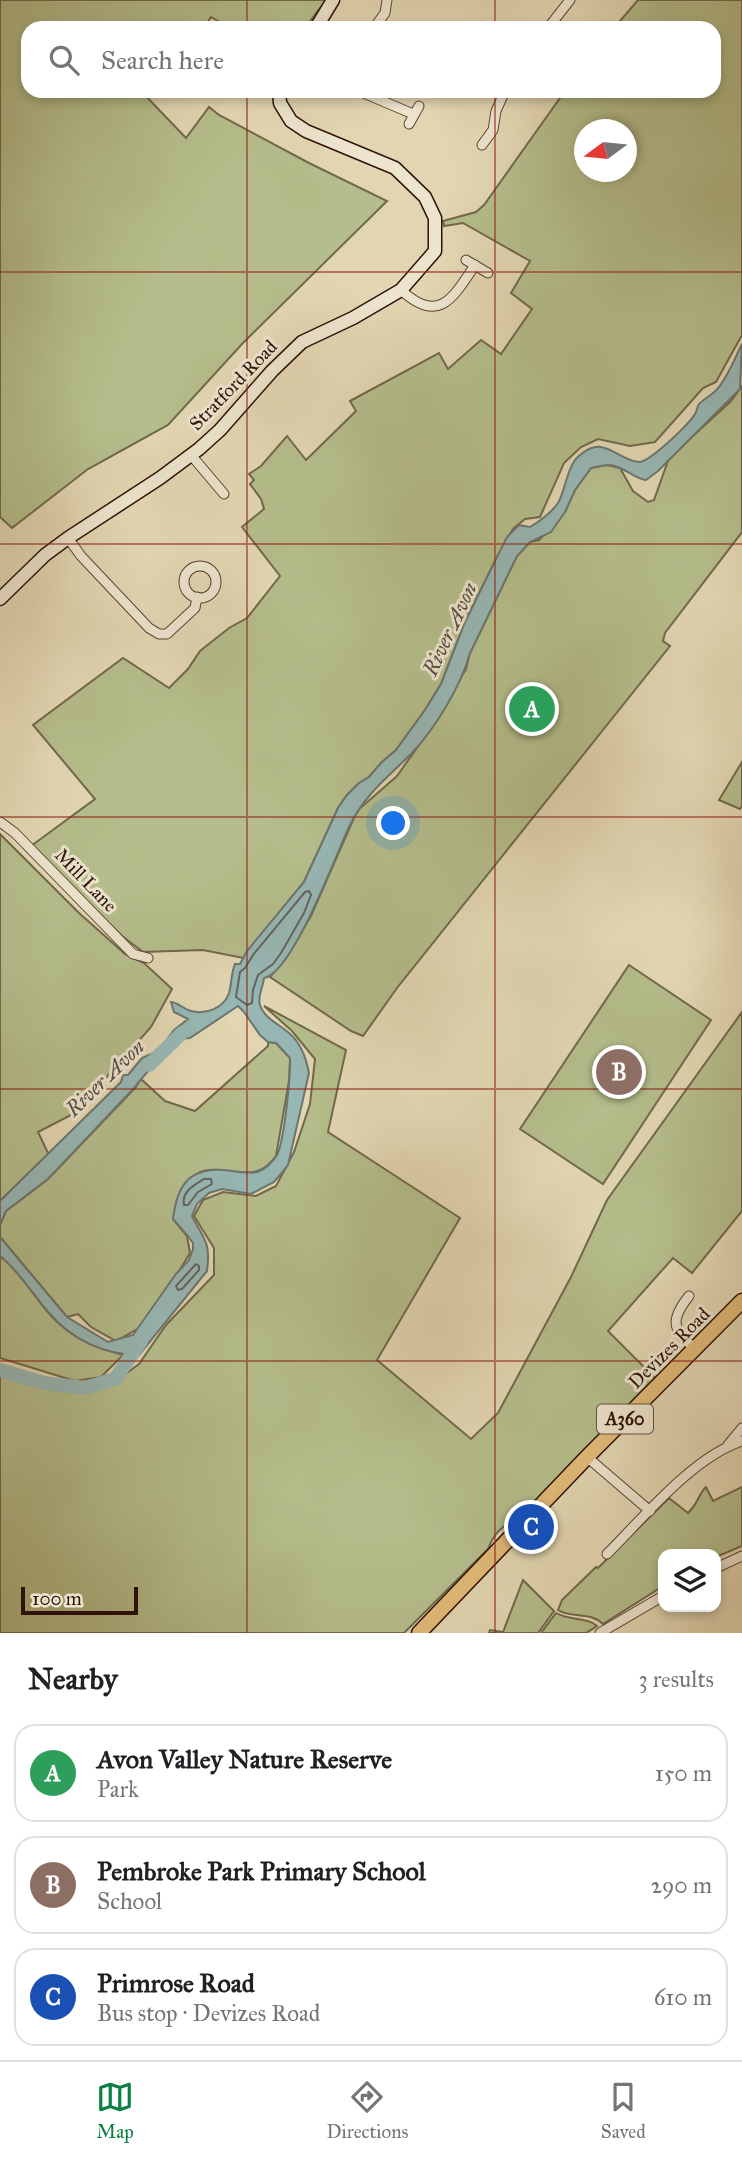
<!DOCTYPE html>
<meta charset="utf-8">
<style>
body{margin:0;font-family:"IM FELL Great Primer",serif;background:#f2f2f2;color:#202124}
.controls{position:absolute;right:21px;bottom:21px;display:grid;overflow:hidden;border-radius:14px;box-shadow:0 4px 10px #0003}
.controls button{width:63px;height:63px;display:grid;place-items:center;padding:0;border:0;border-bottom:2px solid #e0e0e0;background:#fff;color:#202124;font:35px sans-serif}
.compass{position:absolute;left:574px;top:119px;width:63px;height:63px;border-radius:50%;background:#fff;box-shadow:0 4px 10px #0003;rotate:255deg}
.scale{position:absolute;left:21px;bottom:18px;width:117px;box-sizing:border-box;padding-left:7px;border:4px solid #2f1208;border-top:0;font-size:19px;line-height:24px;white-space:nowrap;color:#2f1208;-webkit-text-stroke:5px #ece4cd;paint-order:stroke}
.you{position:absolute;left:394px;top:824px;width:24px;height:24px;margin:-18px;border:5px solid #fff;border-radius:50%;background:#1a73e8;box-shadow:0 0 0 10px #1a73e833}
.badge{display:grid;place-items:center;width:46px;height:46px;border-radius:50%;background:#0b8043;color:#fff;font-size:23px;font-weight:700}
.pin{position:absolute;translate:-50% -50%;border:4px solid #fff;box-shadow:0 2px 7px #0006}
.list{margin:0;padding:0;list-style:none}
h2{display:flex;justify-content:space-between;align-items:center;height:91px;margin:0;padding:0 28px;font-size:30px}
h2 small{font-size:23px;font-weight:400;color:#757577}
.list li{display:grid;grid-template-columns:46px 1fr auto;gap:21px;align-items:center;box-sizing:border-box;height:98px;margin:0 14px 14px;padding:0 14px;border:2px solid #e0e0e0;border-radius:21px}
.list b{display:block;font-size:26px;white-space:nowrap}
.list p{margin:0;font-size:23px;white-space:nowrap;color:#757577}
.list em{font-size:23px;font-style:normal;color:#757577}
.icon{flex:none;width:38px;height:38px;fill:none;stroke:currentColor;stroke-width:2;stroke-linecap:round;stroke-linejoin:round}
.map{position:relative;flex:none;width:742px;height:1633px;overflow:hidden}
.search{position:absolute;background:#fff;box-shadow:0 4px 10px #0003;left:21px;right:21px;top:21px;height:77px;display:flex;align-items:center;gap:18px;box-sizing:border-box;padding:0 24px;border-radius:21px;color:#757577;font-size:26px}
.sheet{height:427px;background:#fff}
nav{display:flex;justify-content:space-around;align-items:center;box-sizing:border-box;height:98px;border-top:2px solid #e0e0e0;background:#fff;font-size:19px;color:#757577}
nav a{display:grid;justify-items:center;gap:4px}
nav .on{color:#0b8043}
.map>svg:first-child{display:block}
.green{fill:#b4bd8b;stroke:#72684a;stroke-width:2;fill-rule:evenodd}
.water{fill:#97b7b4;stroke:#6d756f;stroke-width:2}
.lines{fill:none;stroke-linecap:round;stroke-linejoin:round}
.shore{stroke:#63645e;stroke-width:2}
.river{stroke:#97b7b4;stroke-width:14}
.street-casing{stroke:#5c4332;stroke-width:11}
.secondary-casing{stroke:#2f1208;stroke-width:15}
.primary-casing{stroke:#2f1208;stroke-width:17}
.street{stroke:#ece4cd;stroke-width:9}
.secondary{stroke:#ece4cd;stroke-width:12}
.primary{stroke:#e1bb79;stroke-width:14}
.grid{fill:none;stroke:#8f2418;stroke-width:2;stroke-opacity:0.55}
.labels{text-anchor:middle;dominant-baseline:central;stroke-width:6;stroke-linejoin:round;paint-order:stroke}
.shield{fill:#ece4cd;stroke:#685143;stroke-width:2}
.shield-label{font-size:18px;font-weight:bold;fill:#2f1208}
.street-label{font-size:19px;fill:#2f1208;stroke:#ece4cd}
.water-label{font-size:21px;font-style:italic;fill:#534c44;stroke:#ece4cd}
</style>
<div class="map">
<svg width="742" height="1633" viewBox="0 0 742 1633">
<rect width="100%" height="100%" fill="#e2d6b2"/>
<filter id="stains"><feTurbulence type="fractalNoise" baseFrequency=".00286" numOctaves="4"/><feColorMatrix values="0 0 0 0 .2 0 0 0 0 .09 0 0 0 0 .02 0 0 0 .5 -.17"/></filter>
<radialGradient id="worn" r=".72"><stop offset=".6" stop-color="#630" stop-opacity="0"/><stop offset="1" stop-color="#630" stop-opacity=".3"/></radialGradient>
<g class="green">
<polygon points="0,0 326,0 305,28 230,28 211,17 204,28 28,28 28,91 141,91 186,138 209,107 219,115 309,163 387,201 243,343 168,425 88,469 12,528 0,517"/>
<path d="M638,0H742V335L716,382L703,388L655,442L630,446L598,439L581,447L564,463L540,517L525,519L513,529L495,561L465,622L441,684L425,710L396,750L381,763L369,777L359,783L347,795L338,808L304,882L243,958L203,950L143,952L122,936L31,846L95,799L33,725L123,658L169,688L188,669L200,651L229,628L247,618L280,576L242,527L264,509L261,499L250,484L254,480L249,474L261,466L287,436L306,460L356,411L350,401L439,353L448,369L481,340L501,354L532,309L511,293L530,261L463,223L444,226L443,221L476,212L484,205L565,91H714V28H614ZM584,130H626V172H584Z"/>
<polygon points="742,386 742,532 665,633 663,641 670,646 397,988 363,1036 351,1031 270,977 287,956 311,916 357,811 397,776 429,731 466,669 470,653 517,556 530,542 539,540 565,512 575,490 591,468 607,465 620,468 633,491 648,502 654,500 669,458 731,401"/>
<polygon points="742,762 742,806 740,809 719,800"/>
<polygon points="0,834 79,913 125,954 144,963 172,989 151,1027 75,1113 38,1132 49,1155 0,1201"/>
<polygon points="629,965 711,1020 603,1184 520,1129"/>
<path d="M264,1006L346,1050L328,1132L460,1218L377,1360L471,1439L498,1413L571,1277L607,1200L742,1012V1211L692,1273L673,1258L608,1331L655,1378L517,1521C501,1525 494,1534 488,1549L404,1633H0V1376L51,1390L106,1388L139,1364L166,1325L214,1275V1248L194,1216L203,1200L223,1192L256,1196L276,1186L294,1152L310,1104L315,1059L292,1031Z"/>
<path d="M268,1042L276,1043L290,1058L289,1081L276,1156C272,1161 267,1167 260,1170C241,1179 207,1159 191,1179C183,1189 178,1207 173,1219L187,1236L190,1253L167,1291L141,1327L116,1341L91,1327L78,1314L67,1317L0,1237V1225L6,1211L48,1179L135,1088L141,1079L165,1101L195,1111L268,1046Z"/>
<path d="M0,1256C19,1271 32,1293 47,1311C68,1336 93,1347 123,1355L101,1377L75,1381L0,1358Z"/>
<path d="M706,1487L713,1501L742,1487V1546L716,1557V1554H663V1586L603,1624C590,1611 572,1619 558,1610L562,1600L596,1567L598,1568L669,1498L688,1513C698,1504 699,1493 706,1487Z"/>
<polygon points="523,1580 554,1611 538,1633 489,1633 490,1630 503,1632"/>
<path d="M556,1613C570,1621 588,1617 597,1626L586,1633H541Z"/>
</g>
<g class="water">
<path d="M742,344L740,389L658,471L646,480C632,478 623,465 608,465C603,465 596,467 591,468L575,490L565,512L551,532L530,542L517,556L470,653C461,686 435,729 411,754C386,779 365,794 349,827C336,854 293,973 264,978C263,988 257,996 260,1005C264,1018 279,1024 289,1033C301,1043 306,1057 309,1073L288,1165L280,1175L274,1182L251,1194L222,1189L209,1193L197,1204L192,1216C204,1240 211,1242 207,1271L139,1355C105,1355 72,1340 49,1313C33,1295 20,1272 0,1256V1237L67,1317L108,1342L133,1335L176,1274L189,1260L193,1249V1243L188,1236L173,1219C177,1187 187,1168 224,1170C234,1171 246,1174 257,1172C264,1170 273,1162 277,1155C284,1142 291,1074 290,1058L276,1043L268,1042L260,1035L244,1012L238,1006L190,1038L177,1039L171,1046L166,1041L174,1030L188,1019L174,1012L171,1002C179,1003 183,1009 191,1011C206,1015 224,1008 229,993C232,983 231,973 235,964H240L247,951L304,882L338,808L347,795L359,783L369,777L381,763L396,750L425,710L441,684L465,622L495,561L507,537L519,525L530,527C540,521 551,513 558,503C566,489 567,465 580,455C605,434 616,460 639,462C650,462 689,424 695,414C697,411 697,407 699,404C705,398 714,394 719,387C729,374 735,358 742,344Z"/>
<path d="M158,1051L161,1054C154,1067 143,1075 135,1087L48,1179L6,1211L0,1225V1201L121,1082L123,1075H128L142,1058Z"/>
</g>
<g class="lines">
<g class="shore">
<polygon points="305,892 309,891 311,895 304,913 281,953 273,964 258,975 253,990 252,1003 247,1005 236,997 240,972 245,968 253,955"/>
<path d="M204,1179H211L212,1184L198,1192L188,1205H184C181,1192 194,1185 204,1179Z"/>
<polygon points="196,1264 199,1266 199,1270 182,1289 178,1290 176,1286"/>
</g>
<g class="river">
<polyline points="149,1065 182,1033"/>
<polyline points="0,1370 44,1383 85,1388 115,1379 141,1341"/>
</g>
<defs>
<g id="street">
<polyline points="374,28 385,13 387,0"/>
<polyline points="548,28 570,0"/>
<polyline points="359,91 413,114"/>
<polyline points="409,124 419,106"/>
<polyline points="482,145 493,130 496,111 505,91"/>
<polyline points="466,260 488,273"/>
<path d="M401,290C439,325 453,298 475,265"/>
<polyline points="191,455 224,494"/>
<polyline points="68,538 81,556 149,628 159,634 167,634 195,608 197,597"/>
<circle cx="200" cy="582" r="16"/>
<polyline points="0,822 15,833 133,954 148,958"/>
<path d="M689,1296C670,1320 672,1329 694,1348"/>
<polyline points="728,1445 742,1428"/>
<polyline points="587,1457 650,1511"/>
<path d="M607,1554C644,1517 693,1457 742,1441"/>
<polyline points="716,1568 742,1556"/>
<polyline points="600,1633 663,1596"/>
</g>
<g id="secondary">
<polyline points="316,28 333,0"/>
<polyline points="0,599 45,555 68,538 160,478 199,449 220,430 272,371 302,342 353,318 401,290 435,251 435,218 425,197 395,168 306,131 291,121 280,103 279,91"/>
</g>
<polyline id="primary" points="419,1633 587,1457 742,1301"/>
</defs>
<use href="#street" class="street-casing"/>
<use href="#secondary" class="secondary-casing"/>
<use href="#primary" class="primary-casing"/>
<use href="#street" class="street"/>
<use href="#secondary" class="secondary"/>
<use href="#primary" class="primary"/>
</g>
<path class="grid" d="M247,0V28M495,0V28M247,91V1633M495,91V1633M0,272H742M0,544H742M0,817H742M0,1089H742M0,1361H742"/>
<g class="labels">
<rect class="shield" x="597" y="1404.5" width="56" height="29" rx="5"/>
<g class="shield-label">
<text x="625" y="1419">A360</text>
</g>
<g class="street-label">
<text transform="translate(233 385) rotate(-46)">Stratford Road</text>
<text transform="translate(86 880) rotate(46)">Mill Lane</text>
<text transform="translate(669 1348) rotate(-45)">Devizes Road</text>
</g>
<g class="water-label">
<text transform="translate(450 629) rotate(-65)">River Avon</text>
<text transform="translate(105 1078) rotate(-44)">River Avon</text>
</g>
</g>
<rect width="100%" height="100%" filter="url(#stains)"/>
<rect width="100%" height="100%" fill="url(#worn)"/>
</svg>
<div class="controls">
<button><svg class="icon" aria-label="layers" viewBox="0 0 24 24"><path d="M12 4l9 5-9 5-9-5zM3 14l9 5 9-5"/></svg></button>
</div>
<svg class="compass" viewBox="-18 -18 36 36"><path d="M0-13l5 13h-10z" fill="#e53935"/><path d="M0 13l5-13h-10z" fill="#757577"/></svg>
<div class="scale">100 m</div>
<div class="you"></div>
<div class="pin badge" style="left:532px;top:709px;background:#2e9e5b">A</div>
<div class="pin badge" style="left:619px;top:1072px;background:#8d6e63">B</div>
<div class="pin badge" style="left:531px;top:1527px;background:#1a4fb4">C</div>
<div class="search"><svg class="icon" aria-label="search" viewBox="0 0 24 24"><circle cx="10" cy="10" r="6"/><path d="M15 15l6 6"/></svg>Search here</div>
</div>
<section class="sheet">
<h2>Nearby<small>3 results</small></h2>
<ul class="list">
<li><span class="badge" style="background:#2e9e5b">A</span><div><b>Avon Valley Nature Reserve</b><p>Park</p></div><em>150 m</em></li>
<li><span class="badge" style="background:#8d6e63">B</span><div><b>Pembroke Park Primary School</b><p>School</p></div><em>290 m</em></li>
<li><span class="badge" style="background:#1a4fb4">C</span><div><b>Primrose Road</b><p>Bus stop · Devizes Road</p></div><em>610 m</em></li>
</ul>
</section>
<nav>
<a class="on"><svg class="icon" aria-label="map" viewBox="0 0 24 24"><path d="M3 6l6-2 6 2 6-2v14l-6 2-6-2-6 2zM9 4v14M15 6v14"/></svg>Map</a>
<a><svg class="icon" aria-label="directions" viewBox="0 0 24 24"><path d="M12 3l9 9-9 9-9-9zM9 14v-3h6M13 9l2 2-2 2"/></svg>Directions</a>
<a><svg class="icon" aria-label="saved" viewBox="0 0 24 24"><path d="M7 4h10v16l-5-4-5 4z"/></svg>Saved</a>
</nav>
